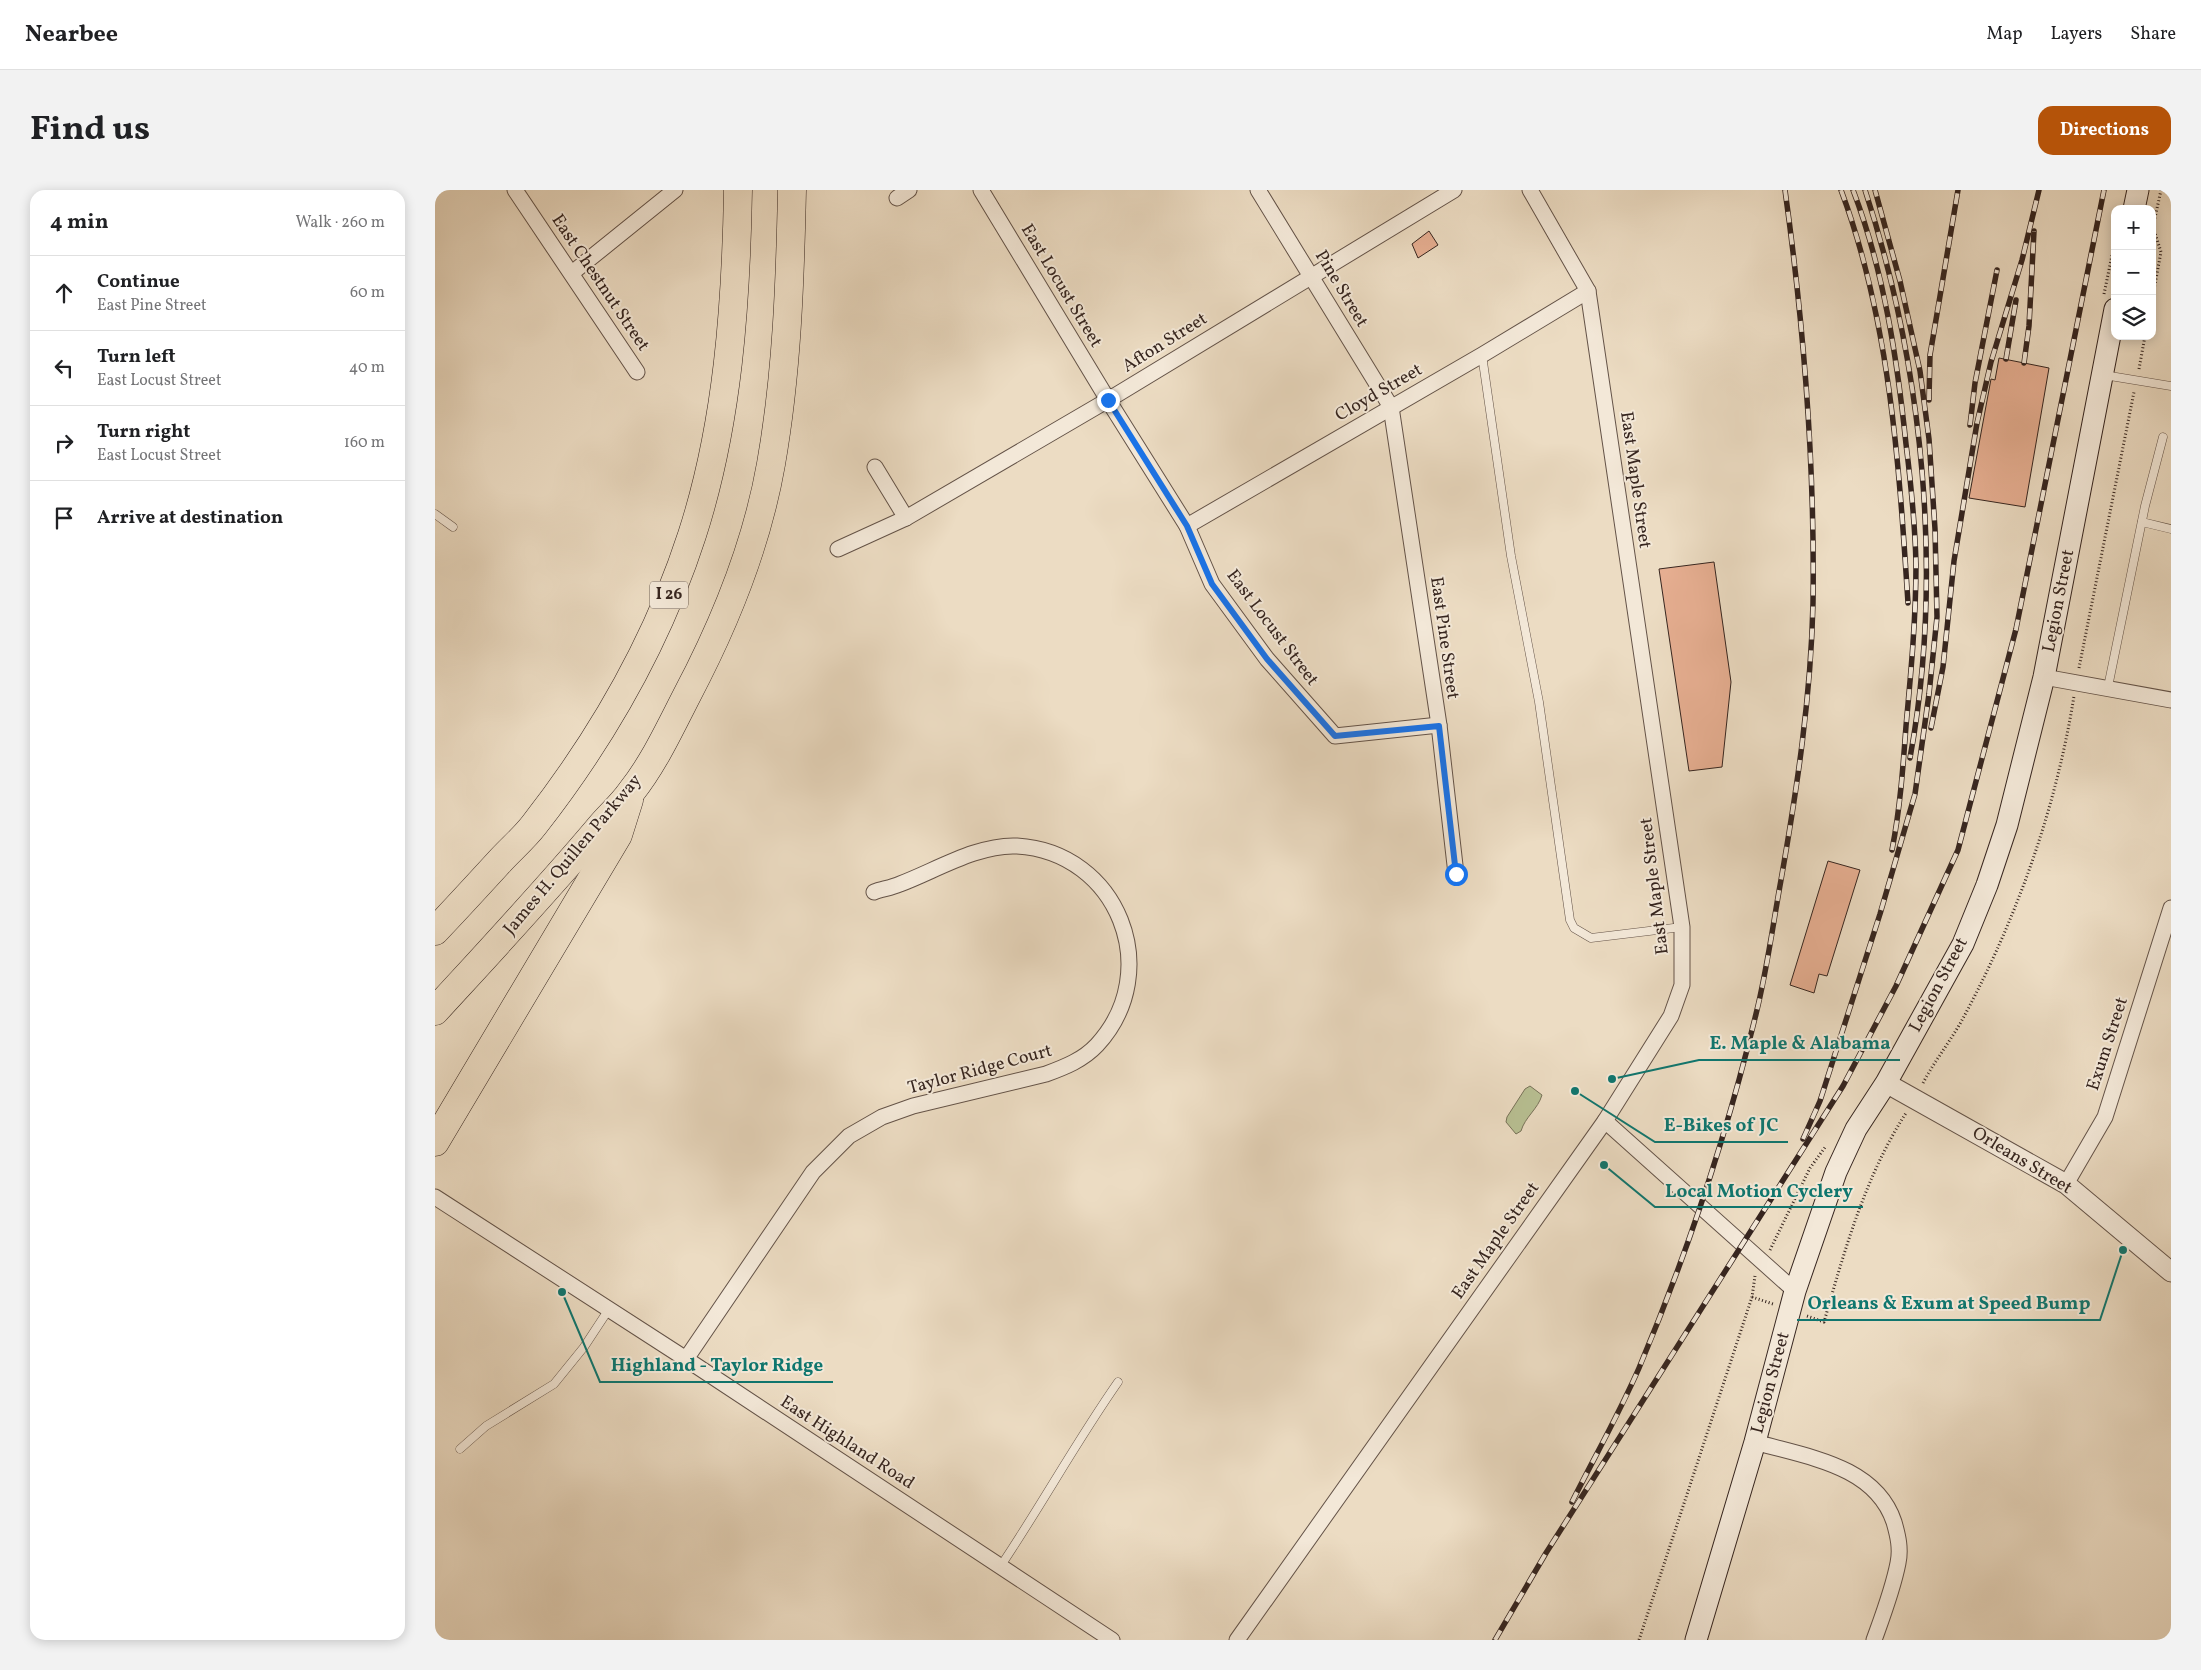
<!DOCTYPE html>
<meta charset="utf-8">
<style>
body{margin:0;font-family:Vollkorn,serif;background:#f2f2f2;color:#202124}
.controls{position:absolute;right:15px;top:15px;display:grid;overflow:hidden;border-radius:10px;box-shadow:0 2px 12px #0003}
.controls button{width:45px;height:45px;display:grid;place-items:center;padding:0;border:0;border-bottom:1px solid #e0e0e0;background:#fff;color:#202124;font:25px sans-serif}
.stop{position:absolute;width:15px;height:15px;margin:-11px;border:4px solid #1a73e8;border-radius:50%;background:#fff}
.stop.end{background:#1a73e8;border-color:#fff;box-shadow:0 1px 5px #0008}
.list{margin:0;padding:0;list-style:none}
h2{display:flex;justify-content:space-between;align-items:center;height:65px;margin:0;padding:0 20px;font-size:21px}
h2 small{font-size:16px;font-weight:400;color:#757577}
.list li{display:grid;grid-template-columns:32px 1fr auto;gap:15px;align-items:center;box-sizing:border-box;height:75px;padding:0 20px;border-top:1px solid #e0e0e0}
.list b{display:block;font-size:19px;white-space:nowrap}
.list p{margin:0;font-size:16px;white-space:nowrap;color:#757577}
.list em{font-size:16px;font-style:normal;color:#757577}
.icon{flex:none;width:28px;height:28px;fill:none;stroke:currentColor;stroke-width:2;stroke-linecap:round;stroke-linejoin:round}
.map{position:relative;flex:none;width:1736px;height:1450px;overflow:hidden;border-radius:15px}
header{display:flex;align-items:center;gap:30px;box-sizing:border-box;height:70px;padding:0 25px;background:#fff;border-bottom:1px solid #e0e0e0}
header strong{font-size:24px}
nav{display:flex;gap:28px;margin-inline-start:auto;font-size:18px}
.intro{display:flex;align-items:center;justify-content:space-between;box-sizing:border-box;height:120px;padding:0 30px}
h1{margin:0;font-size:35px}
.button{padding:12px 22px;border-radius:15px;background:#b45309;color:#fff;font-size:18px;font-weight:700}
main{display:flex;gap:30px;padding:0 30px}
aside{flex:1;background:#fff;border-radius:15px;box-shadow:0 2px 12px #0003}
.map>svg:first-child{display:block}
.pitch{fill:#b8c093;stroke:#777259}
.building{fill:#e6ae91;stroke:#36251f}
.lines{fill:none;stroke-linecap:round;stroke-linejoin:round}
.service-casing{stroke:#645348;stroke-width:9}
.minor-casing{stroke:#645348;stroke-width:17}
.tertiary-casing{stroke:#645348;stroke-width:21}
.secondary-casing{stroke:#36251f;stroke-width:23}
.motorway-casing{stroke:#36251f;stroke-width:29}
.path{stroke:#36251f;stroke-width:3;stroke-dasharray:1 2.5;stroke-linecap:butt}
.service{stroke:#f3e8d8;stroke-width:8}
.minor{stroke:#f3e8d8;stroke-width:15}
.tertiary{stroke:#f3e8d8;stroke-width:19}
.secondary{stroke:#f3e8d8;stroke-width:21}
.motorway{stroke:#ecdcc3;stroke-width:28}
.rail-casing{stroke:#36251f;stroke-width:5.5}
.rail{stroke:#f3e8d8;stroke-width:4;stroke-dasharray:11;stroke-linecap:butt}
.route{stroke:#1a73e8;stroke-width:6}
.labels{text-anchor:middle;dominant-baseline:central;stroke-width:4;stroke-linejoin:round;paint-order:stroke}
.shield{fill:#f3e8d8;stroke:#6f6056;stroke-width:1}
.shield-label{font-size:16px;font-weight:bold;fill:#36251f}
.street-label{font-size:18px;fill:#36251f;stroke:#f3e8d8}
.leader{fill:none;stroke:#0f766e;stroke-width:2}
.callout-dot{fill:#0f766e;stroke:#f3e8d8;stroke-width:2}
.callout-label{font-size:19px;text-anchor:middle;font-weight:bold;fill:#0f766e;stroke:#f3e8d8;stroke-width:4;stroke-linejoin:round;paint-order:stroke}
</style>
<header>
<strong>Nearbee</strong>
<nav><a>Map</a><a>Layers</a><a>Share</a></nav>
</header>
<div class="intro"><h1>Find us</h1><a class="button">Directions</a></div>
<main>
<aside>
<h2>4 min<small>Walk · 260 m</small></h2>
<ul class="list">
<li><svg class="icon" aria-label="ahead" viewBox="0 0 24 24"><path d="M12 20V5M6 11l6-6 6 6"/></svg><div><b>Continue</b><p>East Pine Street</p></div><em>60 m</em></li>
<li><svg class="icon" aria-label="left" viewBox="0 0 24 24"><path d="M17 20v-9H6M10 6l-5 5 5 5"/></svg><div><b>Turn left</b><p>East Locust Street</p></div><em>40 m</em></li>
<li><svg class="icon" aria-label="right" viewBox="0 0 24 24"><path d="M7 20v-9h11M14 6l5 5-5 5"/></svg><div><b>Turn right</b><p>East Locust Street</p></div><em>160 m</em></li>
<li><svg class="icon" aria-label="arrive" viewBox="0 0 24 24"><path d="M6 21V4h12l-3 4 3 4H6"/></svg><div><b>Arrive at destination</b></div></li>
</ul>
</aside>
<div class="map">
<svg width="1736" height="1450" viewBox="0 0 1736 1450">
<rect width="100%" height="100%" fill="#ecdcc3"/>
<filter id="stains"><feTurbulence type="fractalNoise" baseFrequency=".004" numOctaves="4"/><feColorMatrix values="0 0 0 0 .2 0 0 0 0 .09 0 0 0 0 .02 0 0 0 .5 -.17"/></filter>
<radialGradient id="worn" r=".72"><stop offset=".6" stop-color="#630" stop-opacity="0"/><stop offset="1" stop-color="#630" stop-opacity=".3"/></radialGradient>
<path class="pitch" d="M1095,896L1107,905C1103,919 1090,927 1086,941L1081,944L1071,932L1072,927L1090,899Z"/>
<g class="building">
<polygon points="994,41 1003,55 983,68 977,54"/>
<polygon points="1564,168 1614,178 1590,317 1534,308 1556,189 1560,190"/>
<polygon points="1279,372 1296,492 1287,577 1254,581 1224,379"/>
<polygon points="1393,671 1425,680 1392,786 1384,784 1379,803 1355,795"/>
</g>
<g class="lines">
<defs>
<g id="service">
<polyline points="1047,165 1076,366 1104,512 1135,730 1139,738 1156,748 1247,737"/>
<polyline points="1669,185 1736,196"/>
<polyline points="0,324 18,337"/>
<polyline points="1707,332 1736,339"/>
<polyline points="1673,497 1710,316 1728,247"/>
<polyline points="25,1259 51,1236 119,1194 149,1157 174,1119"/>
<path d="M565,1377C606,1316 641,1252 683,1192"/>
</g>
<g id="minor">
<polyline points="80,0 202,182"/>
<polyline points="546,0 673,210 752,336 777,394 832,469 900,546 1004,535"/>
<polyline points="823,0 956,217 1004,535 1021,684"/>
<polyline points="462,8 474,0"/>
<polyline points="137,83 240,0"/>
<polyline points="440,277 471,328"/>
<polyline points="752,336 1047,165 1153,101"/>
<polyline points="403,359 471,328 673,210 1019,0"/>
<polyline points="1609,487 1736,510"/>
<polyline points="1170,931 1360,1101"/>
<polyline points="1631,994 1670,927 1736,718"/>
<polyline points="0,1007 251,1169 677,1450"/>
<path d="M251,1169L378,982L414,946L447,927L478,916L611,884C630,877 648,870 662,855C730,781 683,662 582,656C543,654 500,681 465,694C456,698 447,699 439,702"/>
<path d="M1320,1252C1371,1267 1440,1275 1459,1332C1463,1346 1466,1359 1463,1373C1458,1399 1448,1425 1439,1450"/>
<polyline points="802,1450 1170,931 1236,826 1247,795 1247,737 1153,101 1095,0"/>
</g>
<polyline id="tertiary" points="1451,893 1631,994 1736,1082"/>
<g id="secondary">
<polyline points="1699,19 1703,0"/>
<polyline points="1261,1450 1320,1252 1360,1101 1401,982 1421,939 1451,893 1528,754 1552,695 1572,635 1609,487 1680,119"/>
</g>
<g id="motorway">
<path d="M0,741C22,718 43,695 65,671C76,659 89,648 99,635C167,548 223,450 257,345C293,234 301,115 303,0"/>
<path d="M0,821C56,760 112,700 165,637C175,625 187,615 196,602C219,573 235,538 252,505C290,433 322,354 336,274C352,183 355,92 357,0"/>
<polyline points="0,952 183,645 194,610"/>
</g>
</defs>
<use href="#service" class="service-casing"/>
<use href="#minor" class="minor-casing"/>
<use href="#tertiary" class="tertiary-casing"/>
<use href="#secondary" class="secondary-casing"/>
<use href="#motorway" class="motorway-casing"/>
<g class="path">
<polyline points="1669,104 1680,51"/>
<polyline points="1717,110 1726,62 1718,37 1726,0"/>
<polyline points="1704,179 1710,146"/>
<polyline points="1644,478 1699,202"/>
<path d="M1488,893C1499,872 1514,853 1526,832C1581,731 1621,619 1639,506"/>
<polyline points="1335,1060 1375,978 1391,956"/>
<polyline points="1317,1107 1338,1114"/>
<path d="M1372,1126L1389,1132C1410,1059 1430,987 1471,923"/>
<polyline points="1204,1450 1317,1107 1320,1086"/>
</g>
<use href="#service" class="service"/>
<use href="#minor" class="minor"/>
<use href="#tertiary" class="tertiary"/>
<use href="#secondary" class="secondary"/>
<use href="#motorway" class="motorway"/>
<defs>
<g id="rail">
<path d="M1406,0C1455,131 1464,274 1473,413"/>
<path d="M1418,0C1449,81 1462,168 1471,254C1476,294 1480,334 1481,374C1481,428 1476,482 1471,536C1468,578 1465,619 1457,660"/>
<path d="M1430,0C1488,177 1509,384 1475,568"/>
<polyline points="1571,169 1581,110"/>
<polyline points="1589,173 1594,136 1599,41"/>
<polyline points="1494,210 1495,165 1523,0"/>
<polyline points="1535,235 1540,193 1562,80"/>
<polyline points="1496,538 1508,477 1519,371 1542,233 1556,172 1587,70 1604,0"/>
<polyline points="1368,949 1385,911 1445,724 1480,604 1494,504 1502,427 1500,339 1494,249 1485,181 1465,91 1440,0"/>
<path d="M1137,1312C1159,1268 1184,1224 1204,1178C1252,1064 1292,944 1321,824C1332,780 1338,734 1346,690C1362,599 1376,506 1378,413C1380,275 1369,137 1350,0"/>
<polyline points="1060,1450 1111,1363 1408,896 1461,796 1523,660 1581,439 1669,0"/>
</g>
</defs>
<use href="#rail" class="rail-casing"/>
<use href="#rail" class="rail"/>
</g>
<g class="lines">
<polyline class="route" points="673,210 752,336 777,394 832,469 900,546 1004,536 1021,684"/>
</g>
<g class="labels">
<rect class="shield" x="215" y="391.5" width="38" height="27" rx="4"/>
<g class="shield-label">
<text x="234" y="405">I 26</text>
</g>
<g class="street-label">
<text transform="translate(165 93) rotate(56)">East Chestnut Street</text>
<text transform="translate(626 96) rotate(59)">East Locust Street</text>
<text transform="translate(906 99) rotate(59)">Pine Street</text>
<text transform="translate(730 153) rotate(-32)">Afton Street</text>
<text transform="translate(944 203) rotate(-30)">Cloyd Street</text>
<text transform="translate(1200 290) rotate(82)">East Maple Street</text>
<text transform="translate(1624 411) rotate(-79)">Legion Street</text>
<text transform="translate(837 438) rotate(53)">East Locust Street</text>
<text transform="translate(1009 448) rotate(82)">East Pine Street</text>
<text transform="translate(138 665) rotate(-50)">James H. Quillen Parkway</text>
<text transform="translate(1220 696) rotate(-97)">East Maple Street</text>
<text transform="translate(1504 795) rotate(-62)">Legion Street</text>
<text transform="translate(1673 854) rotate(-72)">Exum Street</text>
<text transform="translate(545 880) rotate(-15)">Taylor Ridge Court</text>
<text transform="translate(1587 971) rotate(31)">Orleans Street</text>
<text transform="translate(1061 1051) rotate(-55)">East Maple Street</text>
<text transform="translate(1336 1193) rotate(-75)">Legion Street</text>
<text transform="translate(412 1253) rotate(33)">East Highland Road</text>
</g>
</g>
<path class="leader" d="M1177 889L1264 870H1465M1140 901L1220 952H1353M1169 975L1220 1017H1428M1688 1060L1665 1130H1362M127 1102L165 1192H398"/>
<g class="callout-dot">
<circle cx="1177" cy="889" r="5"/>
<circle cx="1140" cy="901" r="5"/>
<circle cx="1169" cy="975" r="5"/>
<circle cx="1688" cy="1060" r="5"/>
<circle cx="127" cy="1102" r="5"/>
</g>
<g class="callout-label">
<text x="1365" y="859">E. Maple &amp; Alabama</text>
<text x="1286" y="941">E-Bikes of JC</text>
<text x="1324" y="1007">Local Motion Cyclery</text>
<text x="1514" y="1119">Orleans &amp; Exum at Speed Bump</text>
<text x="282" y="1181">Highland - Taylor Ridge</text>
</g>
<rect width="100%" height="100%" filter="url(#stains)"/>
<rect width="100%" height="100%" fill="url(#worn)"/>
</svg>
<div class="controls">
<button>+</button>
<button>−</button>
<button><svg class="icon" aria-label="layers" viewBox="0 0 24 24"><path d="M12 4l9 5-9 5-9-5zM3 14l9 5 9-5"/></svg></button>
</div>
<div class="stop" style="left:1021px;top:684px"></div>
<div class="stop end" style="left:673px;top:210px"></div>
</div>
</main>
